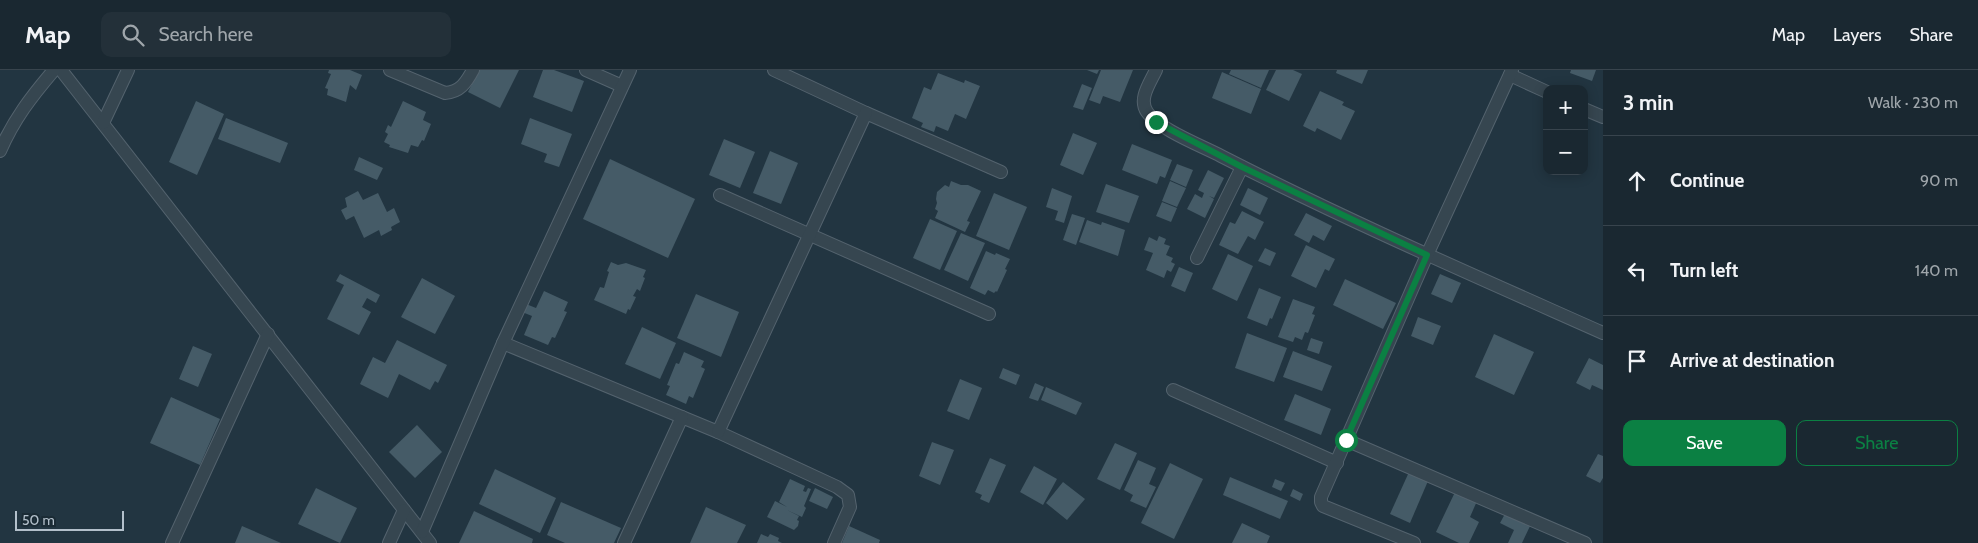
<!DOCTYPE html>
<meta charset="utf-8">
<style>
body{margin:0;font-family:Cabin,sans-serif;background:#233039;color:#f1f3f6}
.controls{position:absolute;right:15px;top:15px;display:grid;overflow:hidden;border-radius:10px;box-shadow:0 2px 12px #0003}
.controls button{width:45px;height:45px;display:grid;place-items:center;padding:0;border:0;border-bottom:1px solid #38444d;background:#1a2831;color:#f1f3f6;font:25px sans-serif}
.scale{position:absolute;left:15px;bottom:12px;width:109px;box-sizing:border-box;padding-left:5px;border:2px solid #b3c0cb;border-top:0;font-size:14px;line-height:18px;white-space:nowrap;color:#b3c0cb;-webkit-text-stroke:4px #1b2b35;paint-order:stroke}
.stop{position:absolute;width:15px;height:15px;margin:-11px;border:4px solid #0b8043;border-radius:50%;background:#fff}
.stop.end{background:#0b8043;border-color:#fff;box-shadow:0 1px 5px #0008}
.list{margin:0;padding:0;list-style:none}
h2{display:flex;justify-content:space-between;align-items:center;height:65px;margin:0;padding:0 20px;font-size:21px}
h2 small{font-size:16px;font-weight:400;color:#9fa6ab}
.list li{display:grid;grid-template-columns:32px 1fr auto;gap:15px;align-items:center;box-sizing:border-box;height:90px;padding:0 20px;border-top:1px solid #38444d}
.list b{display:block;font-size:19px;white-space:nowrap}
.list em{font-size:16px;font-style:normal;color:#9fa6ab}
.actions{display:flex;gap:10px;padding:15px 20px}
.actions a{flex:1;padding:11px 0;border:1px solid #0b8043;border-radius:10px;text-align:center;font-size:18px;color:#0b8043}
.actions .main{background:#0b8043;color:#fff}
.icon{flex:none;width:28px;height:28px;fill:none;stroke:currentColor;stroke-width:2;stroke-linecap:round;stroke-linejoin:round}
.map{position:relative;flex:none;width:1603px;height:473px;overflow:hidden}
header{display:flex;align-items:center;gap:30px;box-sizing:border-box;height:70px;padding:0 25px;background:#1a2831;border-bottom:1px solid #38444d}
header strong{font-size:24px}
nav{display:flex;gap:28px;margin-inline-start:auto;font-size:18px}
.search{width:350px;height:45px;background:#233039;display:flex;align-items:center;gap:12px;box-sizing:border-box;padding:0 18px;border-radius:10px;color:#9fa6ab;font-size:19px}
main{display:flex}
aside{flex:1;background:#1a2831}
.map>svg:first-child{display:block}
.building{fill:#455b67}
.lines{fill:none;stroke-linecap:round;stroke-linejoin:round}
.street-casing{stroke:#54636e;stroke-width:14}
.street{stroke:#364650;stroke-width:12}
.route{stroke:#0b8043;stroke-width:6}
</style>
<header>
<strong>Map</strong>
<div class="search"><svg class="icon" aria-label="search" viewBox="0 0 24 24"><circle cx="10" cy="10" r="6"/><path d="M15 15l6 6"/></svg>Search here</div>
<nav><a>Map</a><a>Layers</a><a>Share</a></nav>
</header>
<main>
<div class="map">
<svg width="1603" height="473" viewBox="0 0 1603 473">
<rect width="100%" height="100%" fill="#223541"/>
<g class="building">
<polygon points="329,0 350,0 362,5 356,20 350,15 346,32 327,25 328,19 325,18 331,4 328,3"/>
<polygon points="479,0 519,0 500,38 468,22"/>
<polygon points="543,0 554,0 584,11 572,42 533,27"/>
<polygon points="1087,0 1099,0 1097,4"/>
<polygon points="1101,0 1133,0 1120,32 1103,26 1100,34 1089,30"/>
<polygon points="1231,0 1269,0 1261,18 1229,4"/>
<polygon points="1276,0 1293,0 1302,4 1289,31 1266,20"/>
<polygon points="1337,0 1368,0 1362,14 1336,3"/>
<polygon points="1571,0 1596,0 1592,11 1570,3"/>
<polygon points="1222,2 1261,19 1251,44 1212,28"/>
<polygon points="938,3 964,13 965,10 980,16 966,49 955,44 948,61 936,56 934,62 921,57 923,53 912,48 924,17 931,20"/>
<polygon points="1082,14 1092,18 1083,40 1073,37"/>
<polygon points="1320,21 1344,32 1342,35 1355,41 1341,70 1317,58 1315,62 1303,56"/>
<polygon points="196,31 224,44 197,105 169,92"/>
<polygon points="403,31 426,42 423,50 431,54 424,71 422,70 418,77 411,75 408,83 389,77 390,75 384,72 388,64 385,62 388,55 391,57"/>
<polygon points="226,48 288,73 280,93 218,69"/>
<polygon points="530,48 572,64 559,97 544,92 547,84 521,74"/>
<polygon points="1073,63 1097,73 1083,105 1060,95"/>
<polygon points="724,69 755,82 740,118 709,105"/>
<polygon points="1132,74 1172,90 1165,108 1160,106 1157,114 1122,100"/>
<polygon points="770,81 798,93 781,134 753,123"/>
<polygon points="359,87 383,98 377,110 354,100"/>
<polygon points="610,89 695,129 668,188 583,149"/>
<polygon points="1177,94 1193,100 1186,117 1170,110"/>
<polygon points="1208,100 1224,108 1214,128 1209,126 1214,129 1205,148 1187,139 1195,124 1202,128 1204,123 1198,120"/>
<polygon points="951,111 961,115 968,115 981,121 967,151 970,152 965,162 935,148 938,141 935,139 937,133 936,129 937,122 945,115 949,117"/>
<polygon points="1170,111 1186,118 1177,137 1162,131"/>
<polygon points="1106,114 1139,126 1129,153 1096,142"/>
<polygon points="1052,118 1072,126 1064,153 1055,150 1058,141 1046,137"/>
<polygon points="1248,118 1268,128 1260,145 1240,135"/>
<polygon points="358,121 363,130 378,123 387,142 394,138 400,152 391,157 392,160 381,166 379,160 364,168 354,146 346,150 341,140 347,137 345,128"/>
<polygon points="994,123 1027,137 1009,180 976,166"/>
<polygon points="1162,132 1177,138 1171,152 1156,146"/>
<polygon points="1242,141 1264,152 1255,170 1248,166 1238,184 1219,175 1230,152 1235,154"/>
<polygon points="1306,143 1332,156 1324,171 1313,165 1309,173 1294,165"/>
<polygon points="1072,144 1085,148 1076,175 1063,170"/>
<polygon points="930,149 957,161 940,200 913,188"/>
<polygon points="1087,150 1101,155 1102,152 1125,160 1118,186 1079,172"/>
<polygon points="961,163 985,173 968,211 944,200"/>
<polygon points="1159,166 1166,169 1164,174 1170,176 1166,185 1173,188 1171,192 1175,194 1171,202 1167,200 1164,208 1146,200 1153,183 1144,180 1149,167 1157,171"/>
<polygon points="1306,175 1335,189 1329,201 1325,199 1316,218 1291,206"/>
<polygon points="1265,178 1276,183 1270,196 1258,191"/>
<polygon points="986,181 995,185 996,183 1010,189 1005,199 1007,200 997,222 996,221 994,223 988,220 985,225 970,218"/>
<polygon points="1228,184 1253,196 1237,231 1212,219"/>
<polygon points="611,192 618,195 626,193 646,200 643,207 645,208 640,221 637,219 633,226 636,227 630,240 628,239 626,244 594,230 600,217 604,218 609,202 607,201"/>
<polygon points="1179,197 1193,203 1185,222 1171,216"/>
<polygon points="340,204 380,225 376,233 367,228 362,237 371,242 359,265 327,249 344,215 336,211"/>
<polygon points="1440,204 1461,213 1452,233 1431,224"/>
<polygon points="422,208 455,226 435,264 401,247"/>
<polygon points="1345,209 1396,233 1383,259 1333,235"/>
<polygon points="1259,218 1281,227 1272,249 1270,248 1267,256 1247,248"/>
<polygon points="544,221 568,232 564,241 567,242 555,268 552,267 548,275 524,265 532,246 522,242 526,234 536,238"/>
<polygon points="696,224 739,242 721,287 677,268"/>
<polygon points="1293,229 1315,237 1312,244 1315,245 1308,263 1305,262 1302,270 1295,267 1293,272 1278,267"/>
<polygon points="1418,247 1441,256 1433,275 1411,266"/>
<polygon points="642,257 676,273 660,309 625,294"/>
<polygon points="1247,263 1287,278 1274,312 1235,298"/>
<polygon points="1494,264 1534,282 1514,325 1475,307"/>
<polygon points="1311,268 1323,272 1319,284 1307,280"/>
<polygon points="397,270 447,295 438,313 435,311 430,320 399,304 388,328 360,314 373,287 385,293"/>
<polygon points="193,276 212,284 198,317 179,309"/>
<polygon points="1293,281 1332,296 1322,321 1283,307"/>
<polygon points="684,282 704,291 701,297 705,299 693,328 689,326 686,334 666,325 670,316 667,315 676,293 679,294"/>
<polygon points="1589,288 1603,295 1603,320 1592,315 1590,320 1576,313"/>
<polygon points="1003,298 1020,305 1016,315 999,308"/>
<polygon points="960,309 982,318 969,350 947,341"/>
<polygon points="1035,313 1044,317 1038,331 1029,328"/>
<polygon points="1046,317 1082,333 1076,345 1041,330"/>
<polygon points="1295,324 1331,339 1321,365 1284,350"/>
<polygon points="171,327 220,349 200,395 150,373"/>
<polygon points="417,355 442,382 415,408 389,382"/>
<polygon points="932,372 954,380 940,415 919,406"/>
<polygon points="1115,373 1137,383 1120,420 1097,409"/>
<polygon points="1598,384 1603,386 1603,408 1600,413 1586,406"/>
<polygon points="990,388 1006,395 989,433 980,429 982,425 975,422"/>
<polygon points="1138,390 1156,398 1149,414 1156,417 1146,438 1130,431 1133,425 1124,420"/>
<polygon points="1170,393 1203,409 1174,469 1141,453"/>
<polygon points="1034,396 1057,409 1043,435 1020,422"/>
<polygon points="495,399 556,428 540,463 479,434"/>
<polygon points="1409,402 1428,411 1410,453 1390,444"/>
<polygon points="1230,407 1288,431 1280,449 1223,425"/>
<polygon points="790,409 805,416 803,421 806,422 808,418 811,419 804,436 806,438 802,447 787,440 799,446 797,450 799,451 798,456 794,460 767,447 775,431 787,437 779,432"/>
<polygon points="1275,409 1285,413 1281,421 1272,417"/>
<polygon points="1063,412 1085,429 1067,450 1046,433"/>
<polygon points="316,418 357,438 340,473 298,454"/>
<polygon points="815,418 833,427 827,439 809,431"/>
<polygon points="1293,419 1303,424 1300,431 1290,426"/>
<polygon points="1456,420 1477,431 1470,447 1479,452 1469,473 1459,473 1436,462"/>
<polygon points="561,432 621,458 614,473 565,473 547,465"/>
<polygon points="706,437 746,455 737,473 690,473"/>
<polygon points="474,441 533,469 532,473 459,473"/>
<polygon points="1506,442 1531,454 1522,473 1508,473 1514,460 1500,453"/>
<polygon points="1242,453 1270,466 1267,473 1232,473"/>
<polygon points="242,456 281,473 235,473"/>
<polygon points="849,456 880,470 879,473 842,473"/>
<polygon points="761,464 768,467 770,464 779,468 778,471 782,473 757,473"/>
</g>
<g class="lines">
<defs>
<g id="street">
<polyline points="61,0 430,473"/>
<path d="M390,0L445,23C460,22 466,13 473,0"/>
<polyline points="586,0 622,16"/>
<polyline points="774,0 866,43 1001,102"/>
<path d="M1156,0C1150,13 1138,29 1147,42C1158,59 1202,76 1221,86C1346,150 1475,206 1603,263"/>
<polyline points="1510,5 1547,22"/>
<polyline points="1584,39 1603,47"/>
<polyline points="103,53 128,0"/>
<path d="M0,81C14,49 31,27 54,0"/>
<polyline points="720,125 989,244"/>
<polyline points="1197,188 1242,97"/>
<polyline points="503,273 718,362 837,417 848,425 850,437 834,473"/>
<polyline points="1173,320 1337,393"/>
<polyline points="718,362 866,43"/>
<polyline points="1346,370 1585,473"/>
<polyline points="422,462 503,273 630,0"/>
<polyline points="172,473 268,264"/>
<polyline points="389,473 404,440"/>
<polyline points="624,473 682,347"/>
<polyline points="1414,473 1323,436 1321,432 1321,427 1427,185 1512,0"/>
</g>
</defs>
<use href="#street" class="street-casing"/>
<use href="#street" class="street"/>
</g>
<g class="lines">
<polyline class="route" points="1156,52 1242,97 1427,185 1346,370"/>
</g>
</svg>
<div class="controls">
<button>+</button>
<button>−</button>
</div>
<div class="scale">50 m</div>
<div class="stop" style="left:1346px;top:370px"></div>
<div class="stop end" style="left:1156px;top:52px"></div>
</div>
<aside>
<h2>3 min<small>Walk · 230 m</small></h2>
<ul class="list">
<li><svg class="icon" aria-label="ahead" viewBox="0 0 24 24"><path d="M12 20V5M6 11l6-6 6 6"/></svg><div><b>Continue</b></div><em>90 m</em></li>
<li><svg class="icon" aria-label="left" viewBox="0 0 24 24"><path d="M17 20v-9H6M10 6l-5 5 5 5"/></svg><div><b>Turn left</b></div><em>140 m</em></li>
<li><svg class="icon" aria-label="arrive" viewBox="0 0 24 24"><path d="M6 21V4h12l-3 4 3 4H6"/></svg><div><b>Arrive at destination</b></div></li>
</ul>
<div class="actions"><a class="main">Save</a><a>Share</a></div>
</aside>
</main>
